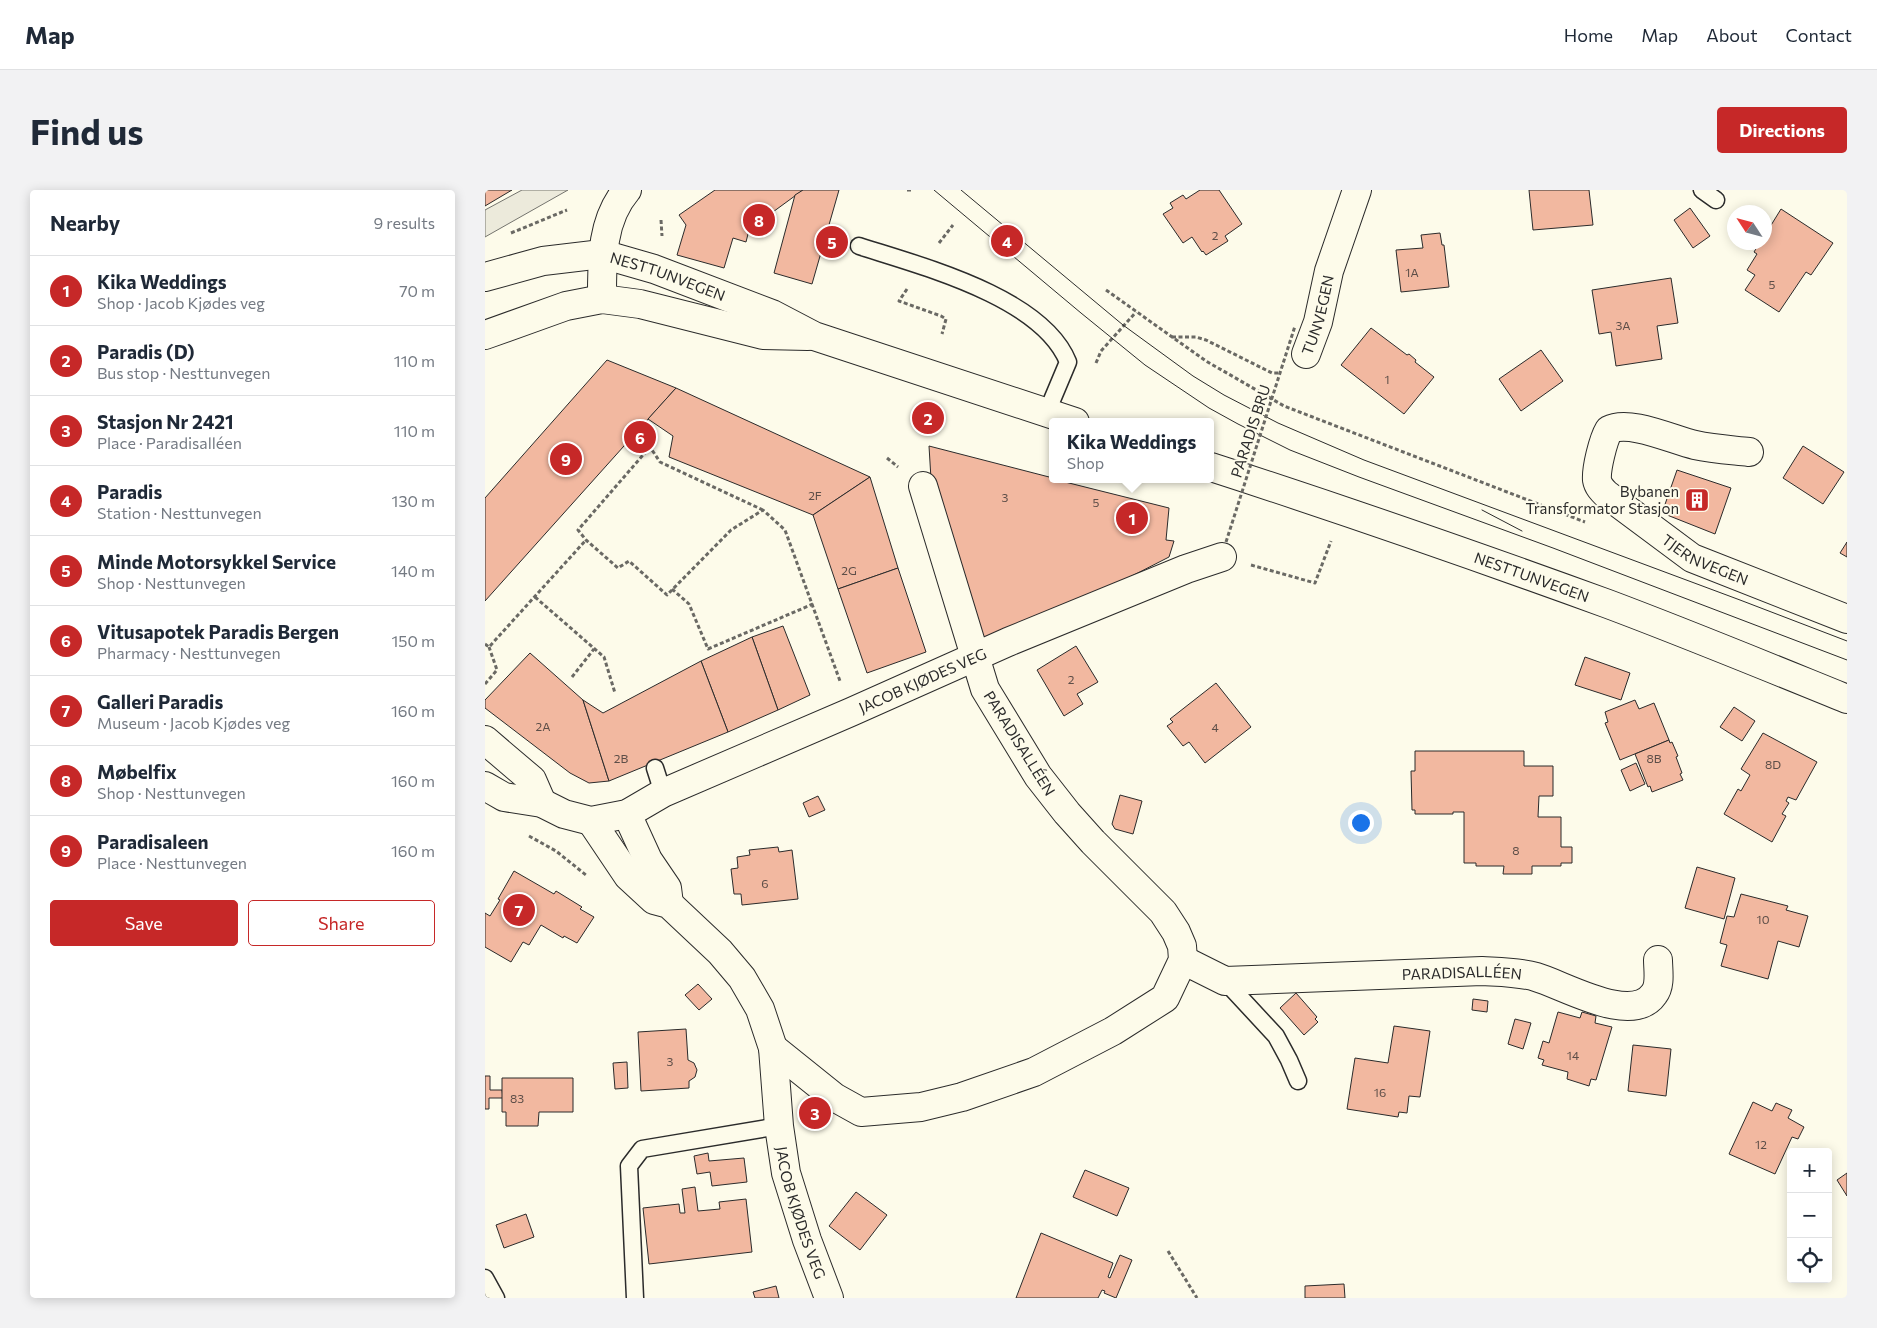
<!DOCTYPE html>
<meta charset="utf-8">
<style>
body{margin:0;font-family:Commissioner,sans-serif;background:#f2f2f3;color:#1f2937}
.controls{position:absolute;right:15px;bottom:15px;display:grid;overflow:hidden;border-radius:5px;box-shadow:0 2px 12px #0003}
.controls button{width:45px;height:45px;display:grid;place-items:center;padding:0;border:0;border-bottom:1px solid #e0e1e3;background:#fff;color:#1f2937;font:25px sans-serif}
.compass{position:absolute;left:1242px;top:15px;width:45px;height:45px;border-radius:50%;background:#fff;box-shadow:0 2px 12px #0003;rotate:306deg}
.you{position:absolute;left:875px;top:632px;width:18px;height:18px;margin:-12px;border:4px solid #fff;border-radius:50%;background:#1a73e8;box-shadow:0 0 0 8px #1a73e833}
.badge{display:grid;place-items:center;width:32px;height:32px;border-radius:50%;background:#c62828;color:#fff;font-size:16px;font-weight:700}
.pin{position:absolute;translate:-50% -50%;border:2px solid #fff;box-shadow:0 1px 5px #0006}
.popup{position:absolute;left:564px;top:228px;width:165px;height:65px;box-sizing:border-box;display:grid;place-content:center;border-radius:5px;background:#fff;filter:drop-shadow(0 1px 4px #0005);font-size:16px;white-space:nowrap;color:#747a83}
.popup b{font-size:19px;color:#1f2937}
.popup::after{content:'';position:absolute;left:50%;top:100%;margin-left:-10px;border:10px solid transparent;border-top-color:#fff}
.list{margin:0;padding:0;list-style:none}
h2{display:flex;justify-content:space-between;align-items:center;height:65px;margin:0;padding:0 20px;font-size:21px}
h2 small{font-size:16px;font-weight:400;color:#747a83}
.list li{display:grid;grid-template-columns:32px 1fr auto;gap:15px;align-items:center;box-sizing:border-box;height:70px;padding:0 20px;border-top:1px solid #e0e1e3}
.list b{display:block;font-size:19px;white-space:nowrap}
.list p{margin:0;font-size:16px;white-space:nowrap;color:#747a83}
.list em{font-size:16px;font-style:normal;color:#747a83}
.actions{display:flex;gap:10px;padding:15px 20px}
.actions a{flex:1;padding:11px 0;border:1px solid #c62828;border-radius:5px;text-align:center;font-size:18px;color:#c62828}
.actions .main{background:#c62828;color:#fff}
.icon{flex:none;width:28px;height:28px;fill:none;stroke:currentColor;stroke-width:2;stroke-linecap:round;stroke-linejoin:round}
.map{position:relative;flex:none;width:1362px;height:1108px;overflow:hidden;border-radius:5px}
header{display:flex;align-items:center;gap:30px;box-sizing:border-box;height:70px;padding:0 25px;background:#fff;border-bottom:1px solid #e0e1e3}
header strong{font-size:24px}
nav{display:flex;gap:28px;margin-inline-start:auto;font-size:18px}
.intro{display:flex;align-items:center;justify-content:space-between;box-sizing:border-box;height:120px;padding:0 30px}
h1{margin:0;font-size:35px}
.button{padding:12px 22px;border-radius:5px;background:#c62828;color:#fff;font-size:18px;font-weight:700}
main{display:flex;gap:30px;padding:0 30px}
aside{flex:1;background:#fff;border-radius:5px;box-shadow:0 2px 12px #0003}
.map>svg:first-child{display:block}
.parking{fill:#eceadb;stroke:#74746e}
.building{fill:#f2b8a0;stroke:#2b2b2b}
.lines{fill:none;stroke-linecap:round;stroke-linejoin:round}
.lane-casing{stroke:#2b2b2b;stroke-width:19}
.street-casing{stroke:#2b2b2b;stroke-width:30}
.primary-casing{stroke:#2b2b2b;stroke-width:30}
.path{stroke:#6a6964;stroke-width:3;stroke-dasharray:4 2.5;stroke-linecap:butt}
.lane{stroke:#fdfbea;stroke-width:16}
.street{stroke:#fdfbea;stroke-width:28}
.primary{stroke:#fdfbea;stroke-width:28}
.tram{stroke:#2b2b2b;stroke-width:1}
.path-bridge{stroke:#6a6964;stroke-width:3;stroke-dasharray:4 2.5;stroke-linecap:butt}
.labels{text-anchor:middle;dominant-baseline:central;stroke-width:4;stroke-linejoin:round;paint-order:stroke}
.number-label{font-size:12px;fill:#5d4e48}
.street-label{font-size:15px;fill:#2b2b2b;stroke:#fdfbea}
.poi-label{font-size:15px;fill:#2b2b2b;stroke:#fdfbea;text-anchor:end}
</style>
<header>
<strong>Map</strong>
<nav><a>Home</a><a>Map</a><a>About</a><a>Contact</a></nav>
</header>
<div class="intro"><h1>Find us</h1><a class="button">Directions</a></div>
<main>
<aside>
<h2>Nearby<small>9 results</small></h2>
<ul class="list">
<li><span class="badge">1</span><div><b>Kika Weddings</b><p>Shop · Jacob Kjødes veg</p></div><em>70 m</em></li>
<li><span class="badge">2</span><div><b>Paradis (D)</b><p>Bus stop · Nesttunvegen</p></div><em>110 m</em></li>
<li><span class="badge">3</span><div><b>Stasjon Nr 2421</b><p>Place · Paradisalléen</p></div><em>110 m</em></li>
<li><span class="badge">4</span><div><b>Paradis</b><p>Station · Nesttunvegen</p></div><em>130 m</em></li>
<li><span class="badge">5</span><div><b>Minde Motorsykkel Service</b><p>Shop · Nesttunvegen</p></div><em>140 m</em></li>
<li><span class="badge">6</span><div><b>Vitusapotek Paradis Bergen</b><p>Pharmacy · Nesttunvegen</p></div><em>150 m</em></li>
<li><span class="badge">7</span><div><b>Galleri Paradis</b><p>Museum · Jacob Kjødes veg</p></div><em>160 m</em></li>
<li><span class="badge">8</span><div><b>Møbelfix</b><p>Shop · Nesttunvegen</p></div><em>160 m</em></li>
<li><span class="badge">9</span><div><b>Paradisaleen</b><p>Place · Nesttunvegen</p></div><em>160 m</em></li>
</ul>
<div class="actions"><a class="main">Save</a><a>Share</a></div>
</aside>
<div class="map">
<svg width="1362" height="1108" viewBox="0 0 1362 1108">
<rect width="100%" height="100%" fill="#fdfbea"/>
<polygon class="parking" points="37,0 83,0 0,47 0,20"/>
<g class="building">
<polygon points="0,0 27,0 0,16"/>
<polygon points="230,0 318,0 266,38 265,36 261,52 248,48 239,78 192,65 201,35 194,25"/>
<polygon points="318,0 354,0 327,94 289,83 310,5"/>
<polygon points="715,0 734,0 757,34 740,46 743,51 721,65 718,61 717,62 707,47 698,53 678,24 688,18 685,13 698,5 701,9"/>
<polygon points="1044,0 1104,0 1108,35 1048,40"/>
<polygon points="1205,18 1225,46 1208,58 1189,30"/>
<polygon points="1296,19 1348,53 1326,85 1321,82 1294,122 1260,100 1270,85 1262,80 1272,64 1269,62 1275,52 1280,52 1280,45"/>
<polygon points="955,43 957,55 959,55 964,97 916,102 911,60 938,58 936,45"/>
<polygon points="1186,88 1193,133 1172,136 1177,169 1131,176 1126,142 1114,144 1107,100"/>
<polygon points="886,138 922,165 924,164 931,170 930,172 949,187 919,224 856,175"/>
<polygon points="1056,160 1078,191 1036,221 1014,189"/>
<polygon points="122,170 191,198 0,411 0,308"/>
<polygon points="191,198 385,287 328,325 184,267 188,246 163,229"/>
<polygon points="444,256 568,288 568,289 684,318 681,350 689,351 684,367 606,407 494,460 448,322"/>
<polygon points="1318,256 1359,282 1338,314 1298,288"/>
<polygon points="1192,280 1246,298 1230,344 1177,323"/>
<polygon points="385,287 413,378 353,399 328,325"/>
<polygon points="1362,352 1362,367 1355,363"/>
<polygon points="413,378 441,462 382,483 353,399"/>
<polygon points="298,436 325,505 293,520 267,447"/>
<polygon points="267,447 293,520 243,542 216,471"/>
<polygon points="591,456 613,492 592,504 598,514 579,526 552,480"/>
<polygon points="45,463 98,510 124,591 104,593 85,583 0,518 0,510"/>
<polygon points="1100,467 1145,483 1136,510 1090,495"/>
<polygon points="216,471 243,542 124,591 98,510 118,523"/>
<polygon points="731,493 766,537 720,573 704,552 698,556 682,536 688,532 685,529"/>
<polygon points="1150,510 1154,519 1169,513 1184,550 1135,570 1120,533 1123,532 1120,522"/>
<polygon points="1249,517 1270,531 1257,551 1235,537"/>
<polygon points="1278,543 1332,572 1311,610 1303,607 1301,611 1304,613 1297,624 1301,626 1287,652 1239,624 1253,599 1256,601 1265,585 1256,579"/>
<polygon points="1184,550 1185,553 1187,552 1193,566 1191,567 1197,583 1195,584 1198,590 1167,602 1165,596 1163,597 1150,564"/>
<polygon points="930,561 1039,561 1039,576 1068,576 1068,606 1054,606 1053,627 1076,627 1076,657 1087,657 1087,673 1076,673 1076,676 1047,676 1047,684 1018,684 1019,676 991,676 991,673 979,673 979,622 968,622 968,624 930,624 930,620 927,620 926,581 930,581"/>
<polygon points="1151,573 1160,594 1145,601 1136,580"/>
<polygon points="635,605 657,611 648,644 630,639 627,634"/>
<polygon points="333,606 340,620 324,627 318,613"/>
<polygon points="293,657 294,662 307,660 313,709 257,715 256,704 249,704 246,679 253,678 252,667 265,665 264,660"/>
<polygon points="1212,677 1250,688 1239,729 1200,718"/>
<polygon points="29,681 69,704 71,701 97,717 95,719 109,727 92,753 79,746 78,748 56,735 44,755 38,752 26,772 0,757 0,723 5,726 15,710 13,709"/>
<polygon points="1256,704 1303,716 1301,720 1323,726 1314,757 1293,751 1283,789 1236,776 1242,755 1235,753 1242,726 1249,727"/>
<polygon points="213,794 227,809 214,820 200,805"/>
<polygon points="811,803 832,827 830,829 833,832 819,845 795,818"/>
<polygon points="988,809 1003,811 1002,822 987,820"/>
<polygon points="1073,822 1095,828 1097,822 1111,826 1110,833 1127,837 1111,890 1106,889 1104,896 1082,889 1083,882 1057,875 1059,870 1053,868 1058,851 1064,853"/>
<polygon points="1030,829 1046,833 1038,859 1023,854"/>
<polygon points="909,836 945,841 935,907 924,906 922,923 914,922 913,927 862,919 870,868 903,873"/>
<polygon points="201,839 203,870 209,873 212,880 210,887 204,891 204,898 156,901 153,842"/>
<polygon points="1148,855 1186,859 1181,906 1143,901"/>
<polygon points="142,872 143,898 130,899 128,873"/>
<polygon points="0,886 5,886 5,900 17,900 18,908 4,908 4,919 0,919"/>
<polygon points="17,888 88,888 88,922 54,922 53,936 21,936 21,922 17,922"/>
<polygon points="336,912 338,932 324,934 321,914"/>
<polygon points="1268,912 1287,921 1291,913 1307,920 1303,928 1319,937 1313,949 1307,947 1290,984 1244,964"/>
<polygon points="223,963 224,971 259,968 262,992 227,996 225,982 212,984 209,966"/>
<polygon points="600,980 644,998 632,1026 588,1007"/>
<polygon points="1362,983 1362,1006 1352,990"/>
<polygon points="210,997 213,1021 235,1019 234,1012 261,1009 267,1062 164,1074 158,1018 194,1014 195,1023 200,1023 197,999"/>
<polygon points="371,1002 402,1025 375,1060 344,1036"/>
<polygon points="41,1024 49,1047 19,1058 11,1035"/>
<polygon points="556,1043 628,1073 623,1087 625,1088 635,1065 647,1070 631,1108 619,1103 620,1101 617,1100 613,1108 531,1108"/>
<polygon points="859,1094 860,1108 820,1108 820,1096"/>
<polygon points="291,1096 294,1108 270,1108 268,1102"/>
</g>
<g class="lines">
<defs>
<g id="lane">
<polyline points="1217,0 1231,10"/>
<path d="M374,56C436,76 557,107 583,172L562,222"/>
<polyline points="170,578 178,603"/>
<polyline points="740,791 791,846 804,870 813,891"/>
<polyline points="0,1088 11,1108"/>
<polyline points="150,1108 144,976 157,959 294,936"/>
</g>
<g id="street">
<path id="s1" d="M821,164L833,132L844,81L872,0"/>
<path id="s2" d="M1264,262C1246,260 1228,259 1210,255C1188,250 1144,229 1124,240C1118,250 1111,279 1112,290C1113,296 1117,300 1121,304L1207,368L1362,429"/>
<polyline points="0,550 47,590 57,613"/>
<path id="s3" d="M0,596L19,607L57,613L79,624L106,631L142,624L178,603L366,522L523,452L701,379L737,367"/>
<polyline points="142,624 163,670 182,698 184,714"/>
<path id="s4" d="M106,631L143,686L169,710L184,714L235,762L257,788L275,819L288,858L294,936L301,983L322,1050L344,1108"/>
<path id="s5" d="M698,770L740,791L997,781C1015,782 1034,782 1051,787C1079,795 1147,836 1169,804C1176,795 1173,780 1173,770"/>
<polyline points="288,858 349,907 376,922 436,917 477,907 549,882 628,841 680,808 698,770 697,756 691,742 678,722 608,652 582,623 553,586 500,499 438,296"/>
</g>
<g id="primary">
<path id="s6" d="M0,87L58,71L117,64L169,79L287,124L329,146L590,232"/>
<path d="M117,109C117,72 116,30 142,0"/>
<polyline points="0,145 81,116 117,109 155,114 278,145 323,146"/>
<path id="s7" d="M726,277C859,320 991,366 1123,414C1203,444 1283,477 1362,509"/>
</g>
</defs>
<use href="#lane" class="lane-casing"/>
<use href="#street" class="street-casing"/>
<use href="#primary" class="primary-casing"/>
<g class="path">
<polyline points="422,0 426,0"/>
<polyline points="176,30 177,46"/>
<polyline points="26,43 82,20"/>
<polyline points="454,53 468,35"/>
<polyline points="422,99 414,111 456,126 461,129 457,144"/>
<polyline points="621,100 721,171 799,216 1100,332"/>
<polyline points="687,147 711,147 721,150 787,183 795,183"/>
<polyline points="611,173 616,161 651,122"/>
<polyline points="402,268 413,277"/>
<polyline points="278,320 175,272 165,257 93,340 101,350 133,378 144,371 182,405 246,340 278,320 300,340 355,491"/>
<polyline points="766,375 830,393 846,351"/>
<polyline points="187,399 204,414 223,459 328,414"/>
<polyline points="50,407 119,467 130,503"/>
<polyline points="0,454 4,457 101,350"/>
<polyline points="87,487 109,459"/>
<polyline points="0,494 12,480 4,457"/>
<polyline points="44,646 71,661 101,685"/>
<polyline points="683,1061 712,1108"/>
</g>
<use href="#lane" class="lane"/>
<use href="#street" class="street"/>
<use href="#primary" class="primary"/>
<g class="tram">
<polyline points="449,0 596,123 660,175 724,218 753,234 805,260 874,287 1068,358 1362,470"/>
<polyline points="476,0 638,135 708,186 739,205 793,233 879,270 1255,410 1362,451"/>
<polyline points="997,320 1037,341"/>
</g>
<polyline class="path-bridge" points="741,352 810,136"/>
</g>
<defs>
<symbol id="building-square" viewBox="-11 -11 22 22"><rect x="-9" y="-9" width="18" height="18" rx="4" fill="#c62828" stroke="#fdfbea"/><path d="M-4-6H4V6H1V3H-1V6H-4ZM-2.5-4.3h1.7v1.8h-1.7ZM.8-4.3h1.7v1.8H.8ZM-2.5-1h1.7V.8h-1.7ZM.8-1h1.7V.8H.8Z" fill="#fff"/></symbol>
</defs>
<g fill-rule="evenodd">
<use href="#building-square" x="1198" y="296" width="28" height="28"/>
</g>
<g class="labels">
<g class="number-label">
<text x="730" y="45">2</text>
<text x="927" y="82">1A</text>
<text x="1287" y="94">5</text>
<text x="1138" y="135">3A</text>
<text x="902" y="189">1</text>
<text x="330" y="305">2F</text>
<text x="520" y="307">3</text>
<text x="611" y="312">5</text>
<text x="364" y="380">2G</text>
<text x="586" y="489">2</text>
<text x="58" y="536">2A</text>
<text x="730" y="537">4</text>
<text x="136" y="568">2B</text>
<text x="1169" y="568">8B</text>
<text x="1288" y="574">8D</text>
<text x="1031" y="660">8</text>
<text x="280" y="693">6</text>
<text x="1278" y="729">10</text>
<text x="1088" y="865">14</text>
<text x="185" y="871">3</text>
<text x="895" y="902">16</text>
<text x="32" y="908">83</text>
<text x="1276" y="954">12</text>
</g>
<g class="street-label">
<text stroke="none"><textPath href="#s6" startOffset="189">NESTTUNVEGEN</textPath></text>
<text stroke="none"><textPath href="#s1" startOffset="41">TUNVEGEN</textPath></text>
<text transform="translate(765 241) rotate(-72)">PARADIS BRU</text>
<text stroke="none"><textPath href="#s2" startOffset="332">TJERNVEGEN</textPath></text>
<text stroke="none"><textPath href="#s7" startOffset="339">NESTTUNVEGEN</textPath></text>
<text stroke="none"><textPath href="#s3" startOffset="474">JACOB KJØDES VEG</textPath></text>
<text transform="translate(535 553) rotate(58)">PARADISALLÉEN</text>
<text stroke="none"><textPath href="#s5" startOffset="284">PARADISALLÉEN</textPath></text>
<text stroke="none"><textPath href="#s4" startOffset="466">JACOB KJØDES VEG</textPath></text>
</g>
<g class="poi-label">
<text x="1194" y="301">Bybanen<tspan x="1194" dy="17">Transformator Stasjon</tspan></text>
</g>
</g>
</svg>
<div class="controls">
<button>+</button>
<button>−</button>
<button><svg class="icon" aria-label="locate" viewBox="0 0 24 24"><circle cx="12" cy="12" r="6"/><path d="M12 2v4M12 18v4M2 12h4M18 12h4"/></svg></button>
</div>
<svg class="compass" viewBox="-18 -18 36 36"><path d="M0-13l5 13h-10z" fill="#e53935"/><path d="M0 13l5-13h-10z" fill="#747a83"/></svg>
<div class="you"></div>
<div class="pin badge" style="left:647px;top:328px">1</div>
<div class="popup"><b>Kika Weddings</b>Shop</div>
<div class="pin badge" style="left:443px;top:228px">2</div>
<div class="pin badge" style="left:330px;top:923px">3</div>
<div class="pin badge" style="left:522px;top:51px">4</div>
<div class="pin badge" style="left:347px;top:52px">5</div>
<div class="pin badge" style="left:155px;top:247px">6</div>
<div class="pin badge" style="left:34px;top:720px">7</div>
<div class="pin badge" style="left:274px;top:30px">8</div>
<div class="pin badge" style="left:81px;top:269px">9</div>
</div>
</main>
